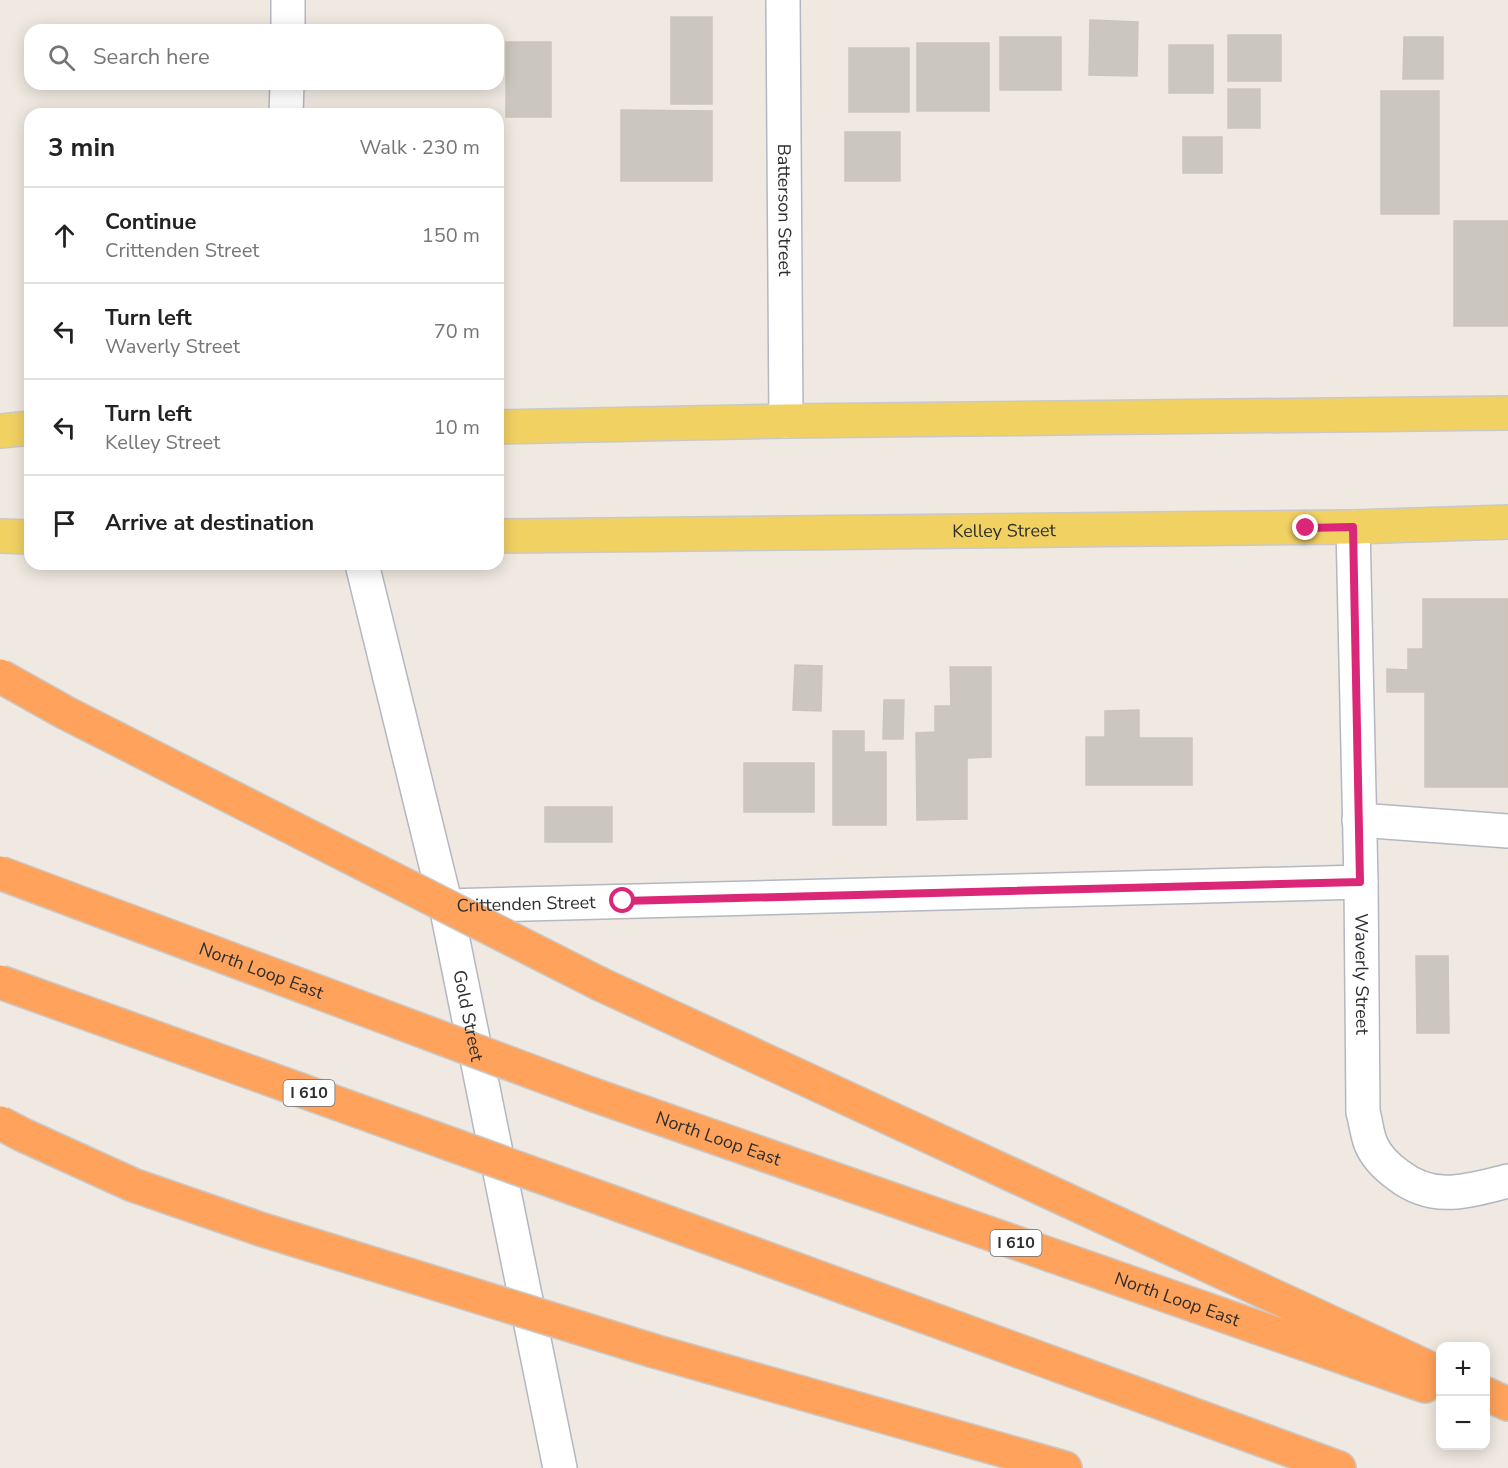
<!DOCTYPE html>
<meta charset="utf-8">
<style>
body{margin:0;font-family:"Nunito Sans",sans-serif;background:#f2f2f2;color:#222}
.controls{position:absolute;right:18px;bottom:18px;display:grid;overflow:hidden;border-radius:12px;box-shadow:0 3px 15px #0003}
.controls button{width:54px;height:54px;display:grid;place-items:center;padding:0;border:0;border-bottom:2px solid #e0e0e0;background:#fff;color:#222;font:30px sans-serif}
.stop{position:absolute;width:18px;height:18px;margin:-14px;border:4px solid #db2777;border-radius:50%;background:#fff}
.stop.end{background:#db2777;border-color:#fff;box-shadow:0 2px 6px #0008}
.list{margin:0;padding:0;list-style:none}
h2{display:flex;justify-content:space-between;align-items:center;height:78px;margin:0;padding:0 24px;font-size:26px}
h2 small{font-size:20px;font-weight:400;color:#767676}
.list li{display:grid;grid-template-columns:39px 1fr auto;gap:18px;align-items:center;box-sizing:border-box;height:96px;padding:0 24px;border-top:2px solid #e0e0e0}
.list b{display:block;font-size:22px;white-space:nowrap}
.list p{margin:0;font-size:20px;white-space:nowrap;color:#767676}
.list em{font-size:20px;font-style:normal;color:#767676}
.icon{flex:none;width:33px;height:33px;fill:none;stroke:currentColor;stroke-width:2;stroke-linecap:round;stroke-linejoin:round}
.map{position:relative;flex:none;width:1508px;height:1468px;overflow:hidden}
.search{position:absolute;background:#fff;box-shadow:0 3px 15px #0003;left:24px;top:24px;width:480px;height:66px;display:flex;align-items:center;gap:15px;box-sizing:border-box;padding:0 21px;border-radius:18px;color:#767676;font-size:22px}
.panel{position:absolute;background:#fff;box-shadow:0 3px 15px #0003;left:24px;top:108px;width:480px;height:462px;border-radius:18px}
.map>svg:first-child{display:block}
.building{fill:#cbc7bf;stroke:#cbc5ba;stroke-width:1.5}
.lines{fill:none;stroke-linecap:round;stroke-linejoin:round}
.minor-casing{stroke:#b4b7c1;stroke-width:36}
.major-casing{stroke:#c9c9c9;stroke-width:36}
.highway-casing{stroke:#c9c9c9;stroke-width:36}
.minor{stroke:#fff;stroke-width:33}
.major{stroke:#f2d163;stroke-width:33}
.highway{stroke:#ffa35c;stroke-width:33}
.highway-bridge-casing{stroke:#c9c9c9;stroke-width:36;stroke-linecap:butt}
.highway-bridge{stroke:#ffa35c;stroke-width:33}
.route{stroke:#db2777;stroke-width:8}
.labels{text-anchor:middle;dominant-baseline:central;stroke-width:5;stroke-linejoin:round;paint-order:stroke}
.shield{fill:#fff;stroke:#6d6d6d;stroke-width:1.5}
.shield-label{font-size:16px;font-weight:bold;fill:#2e2e2e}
.street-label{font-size:18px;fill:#2e2e2e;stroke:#fff}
</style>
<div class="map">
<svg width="1508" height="1468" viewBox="0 0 1508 1468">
<rect width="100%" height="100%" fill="#efe9e1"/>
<g class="building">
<rect x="671" y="17" width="41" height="87"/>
<polygon points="1090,20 1138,22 1137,76 1089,75"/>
<rect x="1228" y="35" width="53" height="46"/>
<rect x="1000" y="37" width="61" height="53"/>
<polygon points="1404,37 1443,37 1443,79 1403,79"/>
<rect x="506" y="42" width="45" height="75"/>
<rect x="917" y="43" width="72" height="68"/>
<rect x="1169" y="45" width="44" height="48"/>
<rect x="849" y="48" width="60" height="64"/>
<rect x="1228" y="89" width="32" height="39"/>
<rect x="1381" y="91" width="58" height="123"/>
<polygon points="621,110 712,111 712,181 621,181"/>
<rect x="845" y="132" width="55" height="49"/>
<rect x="1183" y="137" width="39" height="36"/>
<rect x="498" y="199" width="1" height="58"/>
<rect x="1454" y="221" width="54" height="105"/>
<polygon points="1423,599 1508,599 1508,787 1425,787 1425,692 1387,692 1387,669 1408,670 1408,649 1423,649"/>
<polygon points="795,665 822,666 821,711 793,710"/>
<polygon points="950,667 991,667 991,757 967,758 967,819 917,820 916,733 935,732 935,706 951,706"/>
<polygon points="884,700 904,700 903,739 883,739"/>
<polygon points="1139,710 1139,738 1192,738 1192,785 1086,785 1086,737 1105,737 1105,711"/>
<polygon points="833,731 864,731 864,752 886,752 886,825 833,825"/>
<rect x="744" y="763" width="70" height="49"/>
<rect x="545" y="807" width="67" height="35"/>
<polygon points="1416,956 1448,956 1449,1033 1417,1033"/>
</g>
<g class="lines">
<defs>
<g id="minor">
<path id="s1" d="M783,0L786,421"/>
<polyline points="288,30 288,0"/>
<polyline points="286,114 287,84"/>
<path id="s2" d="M1353,527L1361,882L1363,1112C1366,1122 1367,1135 1371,1144C1376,1156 1387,1167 1398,1175C1434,1203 1467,1191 1508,1181"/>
<path id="s3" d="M362,564L446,906L560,1468"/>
<polyline points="1359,820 1508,831"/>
<path id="s4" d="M446,906L1361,882"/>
</g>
<g id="major">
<polyline points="498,427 786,421 1508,413"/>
<polyline points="0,431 30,428"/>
<polyline points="0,536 30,537"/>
<path id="s5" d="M498,536L1353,527L1508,522"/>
</g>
<g id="highway">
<polyline points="600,984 1440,1373"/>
<path id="s6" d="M591,1094L1425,1386"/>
<polyline points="617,1204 1339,1468"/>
<polyline points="654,1351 1065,1468"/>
<polyline points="1486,1394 1508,1404"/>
</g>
</defs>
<use href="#minor" class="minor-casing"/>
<use href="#major" class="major-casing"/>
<use href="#highway" class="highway-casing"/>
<use href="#minor" class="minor"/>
<use href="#major" class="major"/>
<use href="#highway" class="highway"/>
<defs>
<g id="highway-bridge">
<polyline points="0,676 66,713 600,984"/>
<path id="s7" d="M0,873L591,1094"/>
<polyline points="0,982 617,1204"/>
<polyline points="0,1123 23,1135 133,1185 260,1229 654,1351"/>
</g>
</defs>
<use href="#highway-bridge" class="highway-bridge-casing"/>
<use href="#highway-bridge" class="highway-bridge"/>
</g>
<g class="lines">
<polyline class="route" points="623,901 1360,882 1353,527 1306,528"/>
</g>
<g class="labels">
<g class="shield">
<rect x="283.5" y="1080" width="51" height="26" rx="4.5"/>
<rect x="990.5" y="1230" width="51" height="26" rx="4.5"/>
</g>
<g class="shield-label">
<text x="309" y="1093">I 610</text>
<text x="1016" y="1243">I 610</text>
</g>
<g class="street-label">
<text stroke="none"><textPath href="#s1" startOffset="210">Batterson Street</textPath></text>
<text stroke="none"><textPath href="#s5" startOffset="506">Kelley Street</textPath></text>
<text stroke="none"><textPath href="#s4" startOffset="80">Crittenden Street</textPath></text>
<text stroke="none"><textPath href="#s7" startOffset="279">North Loop East</textPath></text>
<text stroke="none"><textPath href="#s2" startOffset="447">Waverly Street</textPath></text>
<text stroke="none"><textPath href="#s3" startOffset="464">Gold Street</textPath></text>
<text stroke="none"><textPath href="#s6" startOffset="135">North Loop East</textPath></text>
<text stroke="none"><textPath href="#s6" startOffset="621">North Loop East</textPath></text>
</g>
</g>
</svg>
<div class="controls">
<button>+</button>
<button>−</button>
</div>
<div class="stop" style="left:623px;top:901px"></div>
<div class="stop end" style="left:1306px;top:528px"></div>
<div class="search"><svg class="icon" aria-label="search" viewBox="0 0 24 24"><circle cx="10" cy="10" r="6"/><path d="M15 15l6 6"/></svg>Search here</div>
<section class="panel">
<h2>3 min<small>Walk · 230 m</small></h2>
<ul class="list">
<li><svg class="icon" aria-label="ahead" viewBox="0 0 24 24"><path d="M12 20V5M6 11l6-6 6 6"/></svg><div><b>Continue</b><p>Crittenden Street</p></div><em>150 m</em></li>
<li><svg class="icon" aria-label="left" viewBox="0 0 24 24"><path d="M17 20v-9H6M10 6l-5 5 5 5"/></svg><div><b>Turn left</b><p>Waverly Street</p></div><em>70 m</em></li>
<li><svg class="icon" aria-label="left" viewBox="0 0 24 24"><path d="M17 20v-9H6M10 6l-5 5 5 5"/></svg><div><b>Turn left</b><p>Kelley Street</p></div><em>10 m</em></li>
<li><svg class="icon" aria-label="arrive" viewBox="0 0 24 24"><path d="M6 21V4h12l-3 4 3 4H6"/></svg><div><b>Arrive at destination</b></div></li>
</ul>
</section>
</div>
